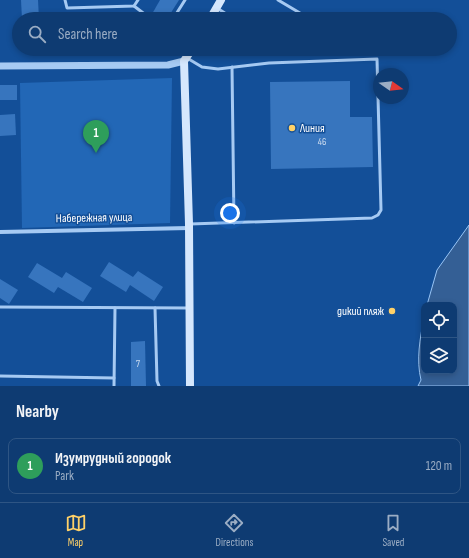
<!DOCTYPE html>
<meta charset="utf-8">
<style>
body{margin:0;font-family:"Sofia Sans Condensed",sans-serif;background:#174277;color:#f1f3f6}
.controls{position:absolute;right:12px;bottom:12px;display:grid;overflow:hidden;border-radius:8px;box-shadow:0 2px 6px #0003}
.controls button{width:36px;height:36px;display:grid;place-items:center;padding:0;border:0;border-bottom:1px solid #2e5584;background:#0e3b72;color:#f1f3f6;font:20px sans-serif}
.compass{position:absolute;left:373px;top:68px;width:36px;height:36px;border-radius:50%;background:#0e3b72;box-shadow:0 2px 6px #0003;rotate:104deg}
.you{position:absolute;left:230px;top:213px;width:14px;height:14px;margin:-10px;border:3px solid #fff;border-radius:50%;background:#1a73e8;box-shadow:0 0 0 6px #1a73e833}
.badge{display:grid;place-items:center;width:26px;height:26px;border-radius:50%;background:#ffd168;color:#fff;font-size:13px;font-weight:700}
.pin{position:absolute;translate:-50% -33px;filter:drop-shadow(0 1px 2px #0008)}
.pin::after{content:'';position:absolute;top:21px;width:14px;height:12px;background:inherit;clip-path:polygon(0 0,100% 0,50% 100%)}
.list{margin:0;padding:0;list-style:none}
h2{display:flex;justify-content:space-between;align-items:center;height:52px;margin:0;padding:0 16px;font-size:17px}
h2 small{font-size:13px;font-weight:400;color:#9badc4}
.list li{display:grid;grid-template-columns:26px 1fr auto;gap:12px;align-items:center;box-sizing:border-box;height:56px;margin:0 8px 8px;padding:0 8px;border:1px solid #2e5584;border-radius:8px}
.list b{display:block;font-size:15px;white-space:nowrap}
.list p{margin:0;font-size:13px;white-space:nowrap;color:#9badc4}
.list em{font-size:13px;font-style:normal;color:#9badc4}
.icon{flex:none;width:22px;height:22px;fill:none;stroke:currentColor;stroke-width:2;stroke-linecap:round;stroke-linejoin:round}
.map{position:relative;flex:none;width:469px;height:386px;overflow:hidden}
.search{position:absolute;background:#0e3b72;box-shadow:0 2px 6px #0003;left:12px;right:12px;top:12px;height:44px;display:flex;align-items:center;gap:10px;box-sizing:border-box;padding:0 14px;border-radius:22px;color:#9badc4;font-size:15px}
.sheet{height:116px;background:#0e3b72}
nav{display:flex;justify-content:space-around;align-items:center;box-sizing:border-box;height:56px;border-top:1px solid #2e5584;background:#0e3b72;font-size:11px;color:#9badc4}
nav a{display:grid;justify-items:center;gap:2px}
nav .on{color:#ffd168}
.map>svg:first-child{display:block}
.green{fill:#2267b6}
.water{fill:#345f95;stroke:#98c5f6}
.building{fill:#3775be}
.lines{fill:none;stroke-linecap:round;stroke-linejoin:round}
.service{stroke:#a6caf3;stroke-width:3}
.minor{stroke:#a6caf3;stroke-width:4}
.tertiary{stroke:#a6caf3;stroke-width:7}
.secondary{stroke:#d5e7fd;stroke-width:8}
.poi-dot{fill:#ffd168;stroke:#134f98;stroke-width:1.5}
.labels{text-anchor:middle;dominant-baseline:central;stroke-width:3;stroke-linejoin:round;paint-order:stroke}
.number-label{font-size:10px;fill:#cddcef}
.poi-label{font-size:12px;fill:#fff;stroke:#134f98;text-anchor:start}
.street-label{font-size:12px;fill:#fff;stroke:#134f98}
</style>
<div class="map">
<svg width="469" height="386" viewBox="0 0 469 386">
<rect width="100%" height="100%" fill="#134f98"/>
<polygon class="green" points="172,78 170,223 22,228 20,83"/>
<path class="water" d="M469,225V386H418L421,380C416,360 420,338 424,318V371H454V305H427L437,270Z"/>
<g class="building">
<polygon points="21,0 38,0 39,19 22,19"/>
<polygon points="160,0 179,0 167,19 160,19 152,14"/>
<polygon points="350,81 350,117 372,117 373,167 271,169 270,82"/>
<rect x="0" y="85" width="17" height="15"/>
<polygon points="15,114 16,135 0,136 0,115"/>
<polygon points="109,262 133,277 138,271 163,287 154,301 130,285 126,292 100,276"/>
<polygon points="37,263 62,278 66,272 92,288 83,302 58,287 54,293 28,277"/>
<polygon points="0,279 18,290 9,304 0,298"/>
<polygon points="145,341 146,386 131,386 131,342"/>
</g>
<g class="lines">
<g class="service">
<polyline points="65,0 67,8 134,6 138,0"/>
<polyline points="278,0 310,19"/>
<polyline points="134,6 151,19"/>
<polyline points="217,8 234,19"/>
<polyline points="173,19 185,0"/>
<polyline points="281,49 287,52 298,53 301,49"/>
<polyline points="187,58 202,67 218,69 269,63 377,59 381,210 378,215 372,218 190,224"/>
<polyline points="232,67 234,223"/>
<polyline points="0,307 189,308"/>
<polyline points="155,308 157,381 159,386"/>
<polyline points="0,376 114,378"/>
<polyline points="114,386 115,308"/>
</g>
<polyline class="minor" points="0,232 189,228"/>
<polyline class="tertiary" points="0,66 168,65 184,61"/>
<g class="secondary">
<polyline points="210,19 221,0"/>
<polyline points="190,386 189,224 184,61 192,49"/>
</g>
</g>
<g class="poi-dot">
<circle cx="292" cy="128" r="4"/>
<circle cx="392" cy="311" r="4"/>
</g>
<g class="labels">
<g class="number-label">
<text x="322" y="142">46</text>
<text x="138" y="364">7</text>
</g>
<g class="poi-label">
<text x="300" y="128">Линия</text>
<text x="384" y="311" text-anchor="end">дикий пляж</text>
</g>
<g class="street-label">
<text transform="translate(94 218) rotate(-1)">Набережная улица</text>
</g>
</g>
</svg>
<div class="controls">
<button><svg class="icon" aria-label="locate" viewBox="0 0 24 24"><circle cx="12" cy="12" r="6"/><path d="M12 2v4M12 18v4M2 12h4M18 12h4"/></svg></button>
<button><svg class="icon" aria-label="layers" viewBox="0 0 24 24"><path d="M12 4l9 5-9 5-9-5zM3 14l9 5 9-5"/></svg></button>
</div>
<svg class="compass" viewBox="-18 -18 36 36"><path d="M0-13l5 13h-10z" fill="#e53935"/><path d="M0 13l5-13h-10z" fill="#9badc4"/></svg>
<div class="you"></div>
<div class="pin badge" style="left:96px;top:153px;background:#2e9e5b">1</div>
<div class="search"><svg class="icon" aria-label="search" viewBox="0 0 24 24"><circle cx="10" cy="10" r="6"/><path d="M15 15l6 6"/></svg>Search here</div>
</div>
<section class="sheet">
<h2>Nearby<small></small></h2>
<ul class="list">
<li><span class="badge" style="background:#2e9e5b">1</span><div><b>Изумрудный городок</b><p>Park</p></div><em>120 m</em></li>
</ul>
</section>
<nav>
<a class="on"><svg class="icon" aria-label="map" viewBox="0 0 24 24"><path d="M3 6l6-2 6 2 6-2v14l-6 2-6-2-6 2zM9 4v14M15 6v14"/></svg>Map</a>
<a><svg class="icon" aria-label="directions" viewBox="0 0 24 24"><path d="M12 3l9 9-9 9-9-9zM9 14v-3h6M13 9l2 2-2 2"/></svg>Directions</a>
<a><svg class="icon" aria-label="saved" viewBox="0 0 24 24"><path d="M7 4h10v16l-5-4-5 4z"/></svg>Saved</a>
</nav>
